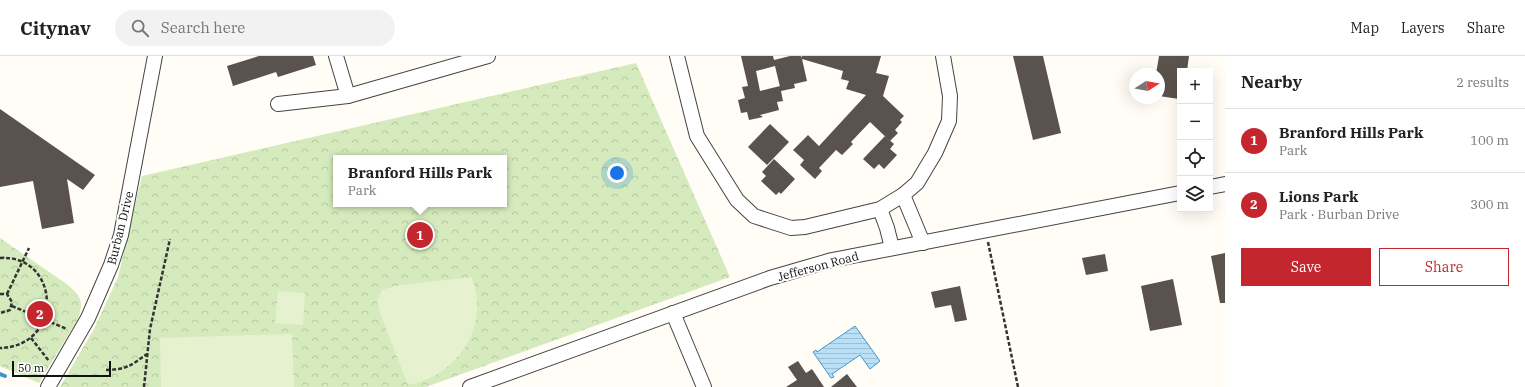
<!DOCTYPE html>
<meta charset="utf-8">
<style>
body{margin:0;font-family:"IBM Plex Serif",serif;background:#f2f2f2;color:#222}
.controls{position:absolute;right:12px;top:12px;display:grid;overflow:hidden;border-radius:0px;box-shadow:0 4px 16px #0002}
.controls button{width:36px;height:36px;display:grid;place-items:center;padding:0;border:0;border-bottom:1px solid #e0e0e0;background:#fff;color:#222;font:20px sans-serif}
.compass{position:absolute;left:1129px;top:12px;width:36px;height:36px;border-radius:50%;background:#fff;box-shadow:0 4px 16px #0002;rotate:79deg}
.scale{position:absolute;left:12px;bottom:10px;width:99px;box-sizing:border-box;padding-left:4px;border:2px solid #111;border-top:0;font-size:11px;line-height:14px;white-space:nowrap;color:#111;-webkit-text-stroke:3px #fff;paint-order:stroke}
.you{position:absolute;left:617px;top:117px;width:14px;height:14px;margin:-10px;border:3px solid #fff;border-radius:50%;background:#1a73e8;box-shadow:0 0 0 6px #1a73e833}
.badge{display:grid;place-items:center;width:26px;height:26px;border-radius:50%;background:#c4262e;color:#fff;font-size:13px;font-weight:700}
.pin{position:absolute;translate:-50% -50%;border:2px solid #fff;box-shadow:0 1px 4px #0006}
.popup{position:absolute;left:333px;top:99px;width:174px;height:52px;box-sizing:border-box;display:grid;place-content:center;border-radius:0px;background:#fff;filter:drop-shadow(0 1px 3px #0005);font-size:13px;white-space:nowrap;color:#767676}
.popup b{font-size:15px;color:#222}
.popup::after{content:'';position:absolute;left:50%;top:100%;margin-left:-8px;border:8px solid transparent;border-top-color:#fff}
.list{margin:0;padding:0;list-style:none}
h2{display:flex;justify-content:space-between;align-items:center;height:52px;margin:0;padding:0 16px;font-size:17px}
h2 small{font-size:13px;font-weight:400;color:#767676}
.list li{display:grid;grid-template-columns:26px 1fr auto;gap:12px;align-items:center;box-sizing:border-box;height:64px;padding:0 16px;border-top:1px solid #e0e0e0}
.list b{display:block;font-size:15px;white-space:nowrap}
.list p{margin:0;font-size:13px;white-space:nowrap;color:#767676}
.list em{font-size:13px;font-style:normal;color:#767676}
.actions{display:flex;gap:8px;padding:12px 16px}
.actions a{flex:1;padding:9px 0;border:1px solid #c4262e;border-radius:0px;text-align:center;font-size:14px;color:#c4262e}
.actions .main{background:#c4262e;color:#fff}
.icon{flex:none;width:22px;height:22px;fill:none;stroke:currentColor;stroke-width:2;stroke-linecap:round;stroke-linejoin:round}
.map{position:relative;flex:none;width:1225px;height:331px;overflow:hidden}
header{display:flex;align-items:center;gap:24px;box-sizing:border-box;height:56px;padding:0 20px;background:#fff;border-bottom:1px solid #e0e0e0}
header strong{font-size:19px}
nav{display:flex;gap:22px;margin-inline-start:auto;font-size:14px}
.search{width:280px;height:36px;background:#f2f2f2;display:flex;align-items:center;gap:10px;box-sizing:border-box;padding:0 14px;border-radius:22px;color:#767676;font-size:15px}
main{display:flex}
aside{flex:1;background:#fff}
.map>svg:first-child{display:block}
.park{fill:url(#park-crowns);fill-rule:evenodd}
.pitch{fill:#e6f2cf}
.water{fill:url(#water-rules);stroke:#3f96cf}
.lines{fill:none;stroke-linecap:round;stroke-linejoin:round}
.stream{stroke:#3f96cf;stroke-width:4}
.building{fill:#5a524d}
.street-casing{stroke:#444;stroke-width:16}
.path{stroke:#333;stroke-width:2.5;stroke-dasharray:4 2;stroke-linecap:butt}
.street{stroke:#fff;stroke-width:14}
.labels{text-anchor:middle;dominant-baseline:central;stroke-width:4;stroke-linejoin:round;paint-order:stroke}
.street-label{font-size:12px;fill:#111;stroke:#fff}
</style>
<header>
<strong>Citynav</strong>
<div class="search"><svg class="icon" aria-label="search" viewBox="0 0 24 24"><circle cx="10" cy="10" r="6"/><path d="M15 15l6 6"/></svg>Search here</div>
<nav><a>Map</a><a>Layers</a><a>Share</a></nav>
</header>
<main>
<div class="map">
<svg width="1225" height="331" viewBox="0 0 1225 331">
<defs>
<pattern id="park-crowns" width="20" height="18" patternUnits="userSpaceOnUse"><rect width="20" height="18" fill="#d5ebbd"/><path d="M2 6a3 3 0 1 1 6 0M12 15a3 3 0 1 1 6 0" fill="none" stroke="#b6c8a1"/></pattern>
<pattern id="water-rules" width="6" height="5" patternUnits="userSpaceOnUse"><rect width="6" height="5" fill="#b9e0f7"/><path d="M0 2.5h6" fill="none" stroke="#9ebfd3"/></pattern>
</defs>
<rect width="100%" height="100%" fill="#fffdf5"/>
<g class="park">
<path d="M636,7L730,221L426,331H60L94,273L118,221L142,120ZM336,102H504V148H336Z"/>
<path d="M0,182L68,229C81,240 84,246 78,263L39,327L0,310Z"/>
</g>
<g class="pitch">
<path d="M472,221C474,229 477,238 477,246C479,277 460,307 432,321C424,325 416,327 408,329L380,257L377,245L382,234L394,230Z"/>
<polygon points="278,235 305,237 303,269 275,267"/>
<polygon points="292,278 294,331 161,331 160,282"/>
</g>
<polygon class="water" points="855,270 880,305 870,313 860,299 832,318 834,321 831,322 813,296 816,294 817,296"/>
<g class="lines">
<polyline class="stream" points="0,318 5,320"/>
</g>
<g class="building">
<polygon points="259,0 313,0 316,9 278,21 276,16 233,30 227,10"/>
<polygon points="741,0 773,0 774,4 790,0 801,0 801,2 802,0 881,0 876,17 889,20 883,40 904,60 900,64 902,66 895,74 898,77 890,85 870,66 851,86 853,88 842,99 836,94 819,112 822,115 815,123 800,109 804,104 793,94 808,79 819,90 866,39 846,33 849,25 841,23 843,15 802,3 807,25 794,28 795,32 781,35 775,10 756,15 760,35 780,30 783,45 777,46 779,54 760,59 763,61 749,64 747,56 741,57 738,44 745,42 742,31 748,30"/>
<polygon points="1013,0 1043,0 1061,77 1033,84"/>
<polygon points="1159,0 1189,0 1187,15 1180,15 1179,43 1159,40 1159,18 1156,18"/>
<polygon points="0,53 95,119 83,134 67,123 74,167 42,173 33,125 0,131"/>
<polygon points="770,68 789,86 767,109 748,91"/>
<polygon points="885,80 894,88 890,93 897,99 884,113 879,108 874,113 863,103"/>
<polygon points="774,103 795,123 781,138 779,136 776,139 761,125 766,120 762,116"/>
<polygon points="1225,197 1225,247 1220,247 1211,200"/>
<polygon points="1105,198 1108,215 1086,219 1082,202"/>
<polygon points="1173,223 1182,269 1150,275 1141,230"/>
<polygon points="960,230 967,264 955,266 951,249 935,252 931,236"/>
<polygon points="798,305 806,317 812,313 824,331 786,331 797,324 788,311"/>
<polygon points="847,318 857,331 831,331"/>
</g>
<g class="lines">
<defs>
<g id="street">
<polyline points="336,0 348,40"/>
<polyline points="677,0 697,80 737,144 754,160 791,172 805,171 880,153 903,139"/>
<polyline points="278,48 348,40 488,0"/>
<polyline points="1210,131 1225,128"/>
<polyline points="880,153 887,172 892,192"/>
<polyline points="923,187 903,139 917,127 935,97 949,65 950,40 943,0"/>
<polyline points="673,257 704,331"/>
<polyline points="48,331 88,262 111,209 121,179 155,0"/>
<polyline points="470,331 770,222 832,204 1180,137"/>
</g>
</defs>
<use href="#street" class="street-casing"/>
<g class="path">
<polyline points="988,186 1018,331"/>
<path d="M0,202C60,198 65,290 0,292"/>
<polyline points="0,238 7,238 12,246 10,254 0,257"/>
<polyline points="7,238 29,192"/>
<polyline points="12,250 67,273"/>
<polyline points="31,282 49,305"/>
<path d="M106,314C128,313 130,310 147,298"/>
<polyline points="144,331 150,273 170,183"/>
</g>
<use href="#street" class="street"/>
</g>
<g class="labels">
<g class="street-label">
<text transform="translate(120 172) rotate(-76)">Burban Drive</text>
<text transform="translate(818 210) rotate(-15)">Jefferson Road</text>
</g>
</g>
</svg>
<div class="controls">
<button>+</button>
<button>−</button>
<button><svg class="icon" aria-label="locate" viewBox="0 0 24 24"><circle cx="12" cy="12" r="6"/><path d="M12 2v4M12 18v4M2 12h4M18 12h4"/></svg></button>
<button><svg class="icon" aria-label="layers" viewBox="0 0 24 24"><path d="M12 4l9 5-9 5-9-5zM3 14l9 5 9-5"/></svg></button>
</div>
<svg class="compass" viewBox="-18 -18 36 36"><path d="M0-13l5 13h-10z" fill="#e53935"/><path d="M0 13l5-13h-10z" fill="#767676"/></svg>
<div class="scale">50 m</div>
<div class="you"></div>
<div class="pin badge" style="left:420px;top:179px">1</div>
<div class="popup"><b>Branford Hills Park</b>Park</div>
<div class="pin badge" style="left:40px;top:258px">2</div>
</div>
<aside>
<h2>Nearby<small>2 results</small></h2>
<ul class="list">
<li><span class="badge">1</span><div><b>Branford Hills Park</b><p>Park</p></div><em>100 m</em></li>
<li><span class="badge">2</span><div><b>Lions Park</b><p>Park · Burban Drive</p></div><em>300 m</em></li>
</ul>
<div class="actions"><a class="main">Save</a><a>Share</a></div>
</aside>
</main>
